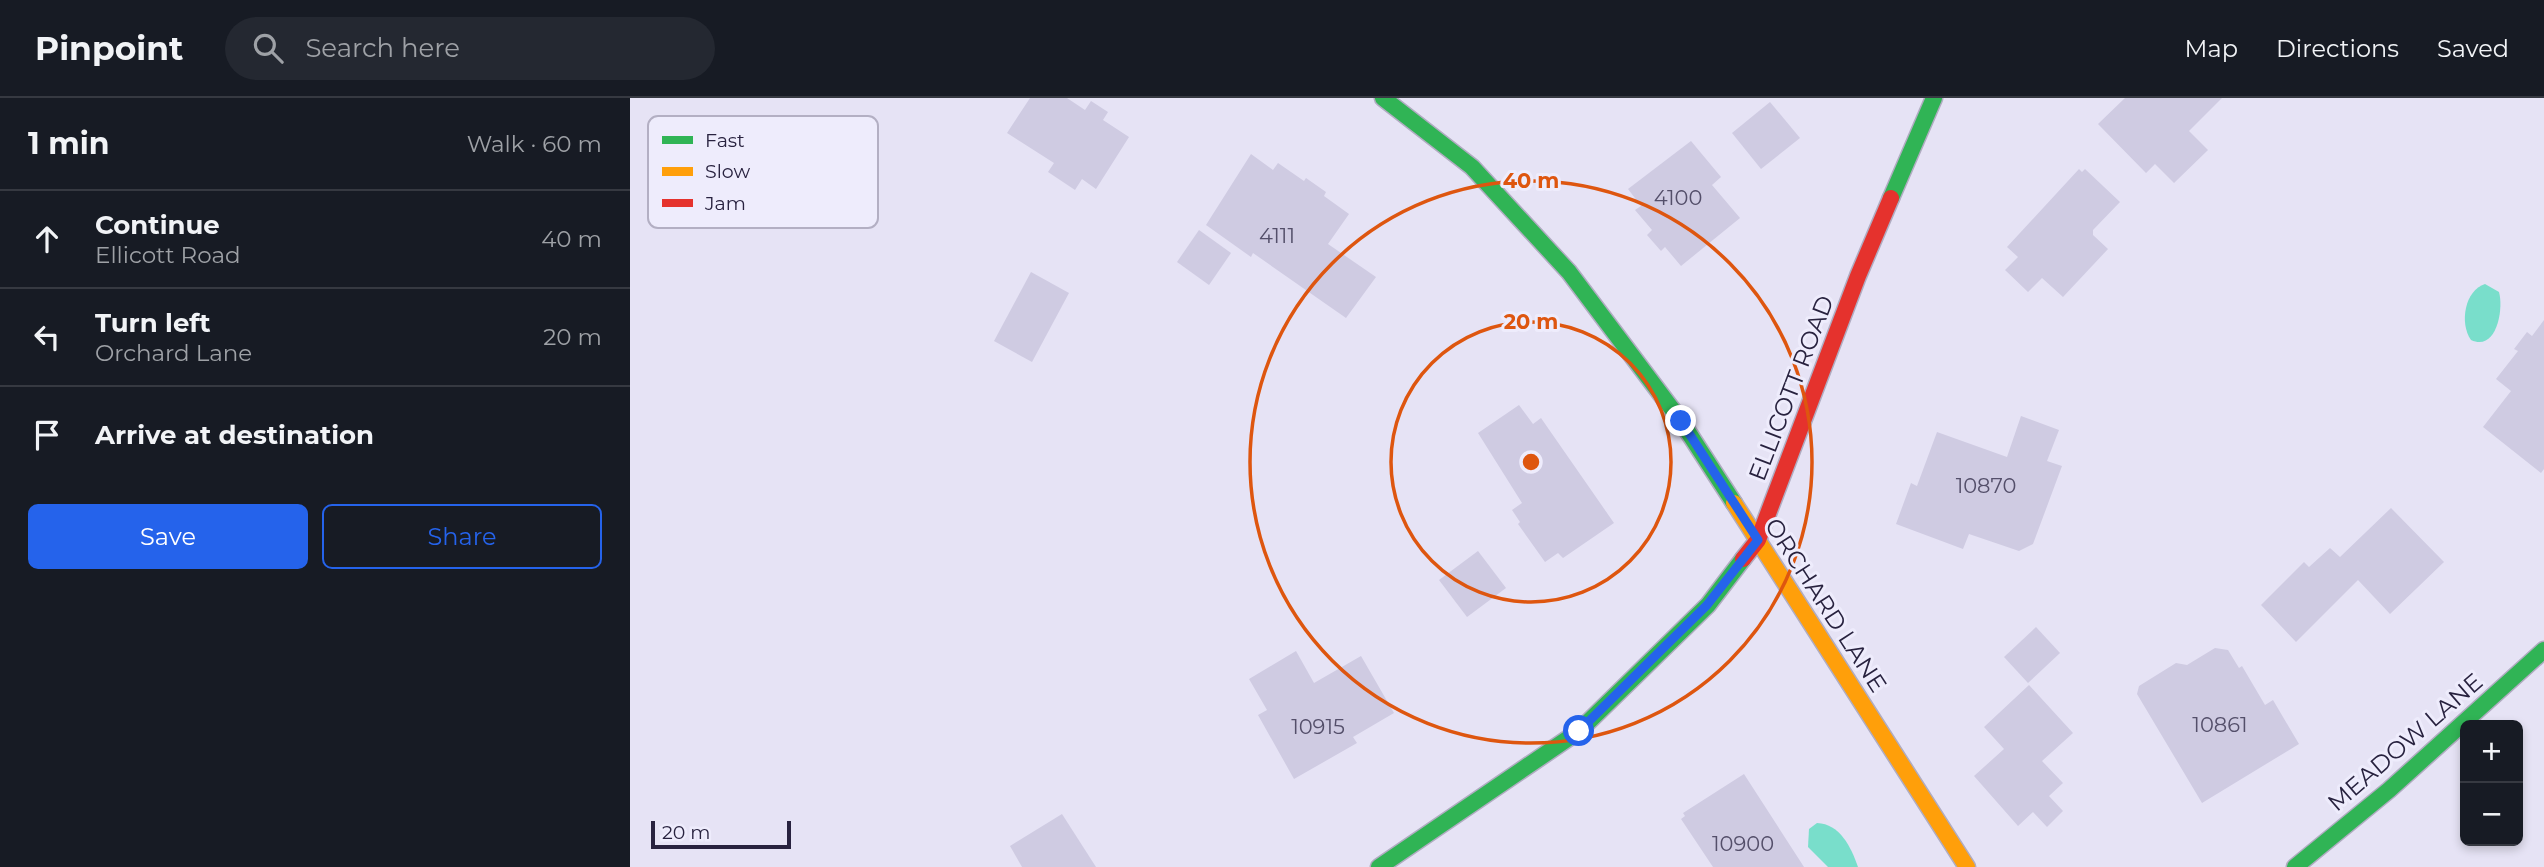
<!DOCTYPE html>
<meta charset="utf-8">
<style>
body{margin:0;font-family:Montserrat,sans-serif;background:#242831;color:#f1f3f6}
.controls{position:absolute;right:21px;bottom:21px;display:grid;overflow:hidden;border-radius:10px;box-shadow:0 4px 10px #0003}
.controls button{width:63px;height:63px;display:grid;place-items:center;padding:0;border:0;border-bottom:2px solid #363941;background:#171b24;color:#f1f3f6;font:35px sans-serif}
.scale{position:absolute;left:21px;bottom:18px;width:140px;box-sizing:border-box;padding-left:7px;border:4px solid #28223f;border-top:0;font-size:19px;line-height:24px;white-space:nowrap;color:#28223f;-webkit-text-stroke:5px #eeecfc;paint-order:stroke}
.stop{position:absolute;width:21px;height:21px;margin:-16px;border:5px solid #2563eb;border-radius:50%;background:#fff}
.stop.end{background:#2563eb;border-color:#fff;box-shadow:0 2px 7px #0008}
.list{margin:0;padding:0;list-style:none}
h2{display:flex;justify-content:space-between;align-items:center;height:91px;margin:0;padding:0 28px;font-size:30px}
h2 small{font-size:23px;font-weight:400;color:#9ea1a6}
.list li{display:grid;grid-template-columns:46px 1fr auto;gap:21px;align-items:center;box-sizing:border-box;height:98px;padding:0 28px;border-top:2px solid #363941}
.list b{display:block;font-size:26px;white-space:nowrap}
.list p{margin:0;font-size:23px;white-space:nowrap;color:#9ea1a6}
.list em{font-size:23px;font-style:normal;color:#9ea1a6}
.actions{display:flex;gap:14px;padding:21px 28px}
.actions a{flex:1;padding:16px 0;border:2px solid #2563eb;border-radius:10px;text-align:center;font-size:24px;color:#2563eb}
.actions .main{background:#2563eb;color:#fff}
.icon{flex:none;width:38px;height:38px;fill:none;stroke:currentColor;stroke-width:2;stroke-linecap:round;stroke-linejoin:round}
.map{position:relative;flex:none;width:1914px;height:769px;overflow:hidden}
header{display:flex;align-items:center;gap:42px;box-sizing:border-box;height:98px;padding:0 35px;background:#171b24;border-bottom:2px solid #363941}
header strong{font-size:33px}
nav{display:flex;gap:38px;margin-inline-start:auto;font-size:24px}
.search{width:490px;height:63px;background:#242831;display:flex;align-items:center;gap:18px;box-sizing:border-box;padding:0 24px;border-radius:38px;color:#9ea1a6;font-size:26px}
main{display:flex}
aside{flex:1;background:#171b24}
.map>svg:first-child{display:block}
.water{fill:#79decb}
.building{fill:#cfcbe2}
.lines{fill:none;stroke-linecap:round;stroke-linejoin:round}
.fast-casing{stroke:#b0acc1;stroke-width:19}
.slow-casing{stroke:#b0acc1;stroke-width:19}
.jam-casing{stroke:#b0acc1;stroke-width:19}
.fast{stroke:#30b455;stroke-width:16}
.slow{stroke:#ff9f0a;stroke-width:16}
.jam{stroke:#e5322d;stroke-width:16}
.route{stroke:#2563eb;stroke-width:9}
.ring{fill:none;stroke:#de560f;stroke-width:3.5}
.labels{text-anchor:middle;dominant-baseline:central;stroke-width:6;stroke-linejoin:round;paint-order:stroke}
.number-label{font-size:21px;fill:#544f6a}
.street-label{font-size:24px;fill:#28223f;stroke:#eeecfc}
.key{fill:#eeecfc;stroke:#b3afc3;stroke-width:2}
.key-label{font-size:19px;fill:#28223f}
.centre{fill:#de560f;stroke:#eeecfc;stroke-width:3.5}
.ring-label{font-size:21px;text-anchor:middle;font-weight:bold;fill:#de560f;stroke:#eeecfc;stroke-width:6;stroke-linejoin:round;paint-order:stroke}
</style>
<header>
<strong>Pinpoint</strong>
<div class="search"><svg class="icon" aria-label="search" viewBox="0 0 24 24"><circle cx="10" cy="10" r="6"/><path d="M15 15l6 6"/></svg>Search here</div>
<nav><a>Map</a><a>Directions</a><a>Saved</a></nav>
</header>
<main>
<aside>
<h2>1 min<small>Walk · 60 m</small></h2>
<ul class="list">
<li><svg class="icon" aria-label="ahead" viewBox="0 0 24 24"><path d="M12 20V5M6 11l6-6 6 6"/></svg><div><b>Continue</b><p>Ellicott Road</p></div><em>40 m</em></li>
<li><svg class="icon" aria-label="left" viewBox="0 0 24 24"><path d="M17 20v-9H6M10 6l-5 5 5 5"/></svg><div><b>Turn left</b><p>Orchard Lane</p></div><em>20 m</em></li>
<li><svg class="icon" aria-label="arrive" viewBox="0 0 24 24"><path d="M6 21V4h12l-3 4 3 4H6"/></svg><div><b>Arrive at destination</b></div></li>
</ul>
<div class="actions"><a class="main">Save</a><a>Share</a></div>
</aside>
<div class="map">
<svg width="1914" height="769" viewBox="0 0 1914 769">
<rect width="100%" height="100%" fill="#e6e3f5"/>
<g class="water">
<path d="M1855,186L1869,194C1874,212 1866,254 1841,242C1829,225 1835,192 1855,186Z"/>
<path d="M1187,725C1210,726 1221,749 1228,769H1198L1178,749L1179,731Z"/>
</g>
<g class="building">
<polygon points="400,0 437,0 455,12 461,3 478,14 473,22 499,39 466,91 452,81 445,92 418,74 424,65 377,35"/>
<polygon points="1495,0 1592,0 1559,33 1578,52 1544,85 1525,66 1516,75 1468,26"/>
<polygon points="1140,4 1170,40 1131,71 1102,35"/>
<polygon points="1061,43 1091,79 1082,87 1110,120 1051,168 1035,149 1031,153 1017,137 1022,132 1005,112 1011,108 998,91"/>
<polygon points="621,56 643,72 648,65 674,83 676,80 696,94 694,98 719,116 698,146 746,179 716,220 623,155 621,159 576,127"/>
<polygon points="1449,71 1452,74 1455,71 1490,104 1463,132 1463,137 1478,151 1433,199 1412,180 1398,194 1375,172 1388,159 1377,149"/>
<polygon points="569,132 601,155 579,187 547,164"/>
<polygon points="401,174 439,195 402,264 364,243"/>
<polygon points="1914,222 1914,371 1911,375 1853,329 1881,293 1866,281 1888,253 1884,251 1897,234 1902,238"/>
<polygon points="889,307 903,326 911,320 984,425 933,460 928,455 915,464 888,426 890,424 882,412 892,405 848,335"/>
<polygon points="1391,318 1429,332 1417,363 1432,368 1403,446 1389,453 1339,436 1333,451 1266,426 1281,385 1287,388 1307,334 1377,359"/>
<polygon points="1761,410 1814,464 1760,516 1728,482 1666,544 1631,507 1674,464 1679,469 1700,450 1710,459"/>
<polygon points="848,453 876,490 837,519 809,482"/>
<polygon points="1406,529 1430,555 1398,585 1374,559"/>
<polygon points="1585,550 1598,552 1609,570 1612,568 1635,607 1643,602 1669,646 1572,705 1507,596 1509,588 1546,565 1557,567"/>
<polygon points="666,553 684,585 731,558 764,615 723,639 727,645 664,681 628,617 637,612 619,581"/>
<polygon points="1399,587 1443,635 1412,663 1433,685 1419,698 1433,713 1417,729 1403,714 1388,728 1344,678 1374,651 1354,629"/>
<polygon points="1114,676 1174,769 1083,769 1051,721 1055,718 1053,715"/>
<polygon points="432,716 466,769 392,769 380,748"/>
</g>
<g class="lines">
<defs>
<g id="fast">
<polyline points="753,0 842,69 939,174 1051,323 1104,405"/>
<polyline points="1261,100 1304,0"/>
<polyline points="749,769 949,633 1078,507 1113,461"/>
<polyline points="1665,769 1759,692 1914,552"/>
</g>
<polyline id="slow" points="1104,405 1337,769"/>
<polyline id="jam" points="1113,461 1128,442 1228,178 1261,100"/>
</defs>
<use href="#fast" class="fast-casing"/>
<use href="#slow" class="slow-casing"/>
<use href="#jam" class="jam-casing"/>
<use href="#fast" class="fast"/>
<use href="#slow" class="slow"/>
<use href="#jam" class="jam"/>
</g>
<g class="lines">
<polyline class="route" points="949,633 1077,507 1128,442 1051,323"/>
</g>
<g class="ring">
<circle cx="901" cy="364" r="140"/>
<circle cx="901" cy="364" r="281"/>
</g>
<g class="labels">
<g class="number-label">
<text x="1048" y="99">4100</text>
<text x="647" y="137">4111</text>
<text x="1356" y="387">10870</text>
<text x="1590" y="626">10861</text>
<text x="688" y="628">10915</text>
<text x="1113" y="745">10900</text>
</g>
<g class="street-label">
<text transform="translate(1161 290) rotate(-69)">ELLICOTT ROAD</text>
<text transform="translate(1196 507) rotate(57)">ORCHARD LANE</text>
<text transform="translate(1775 644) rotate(-41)">MEADOW LANE</text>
</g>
</g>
<rect x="18" y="18" width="230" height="112" rx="10" class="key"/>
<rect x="32" y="38" width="31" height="8" fill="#30b455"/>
<rect x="32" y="69" width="31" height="9" fill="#ff9f0a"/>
<rect x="32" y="101" width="31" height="8" fill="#e5322d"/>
<g class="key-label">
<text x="75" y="49">Fast</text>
<text x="75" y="80">Slow</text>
<text x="75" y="112">Jam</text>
</g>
<circle cx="901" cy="364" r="10" class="centre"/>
<g class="ring-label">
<text x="901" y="90">40 m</text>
<text x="901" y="231">20 m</text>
</g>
</svg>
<div class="controls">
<button>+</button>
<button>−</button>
</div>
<div class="scale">20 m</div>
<div class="stop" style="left:949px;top:633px"></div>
<div class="stop end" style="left:1051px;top:323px"></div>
</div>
</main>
